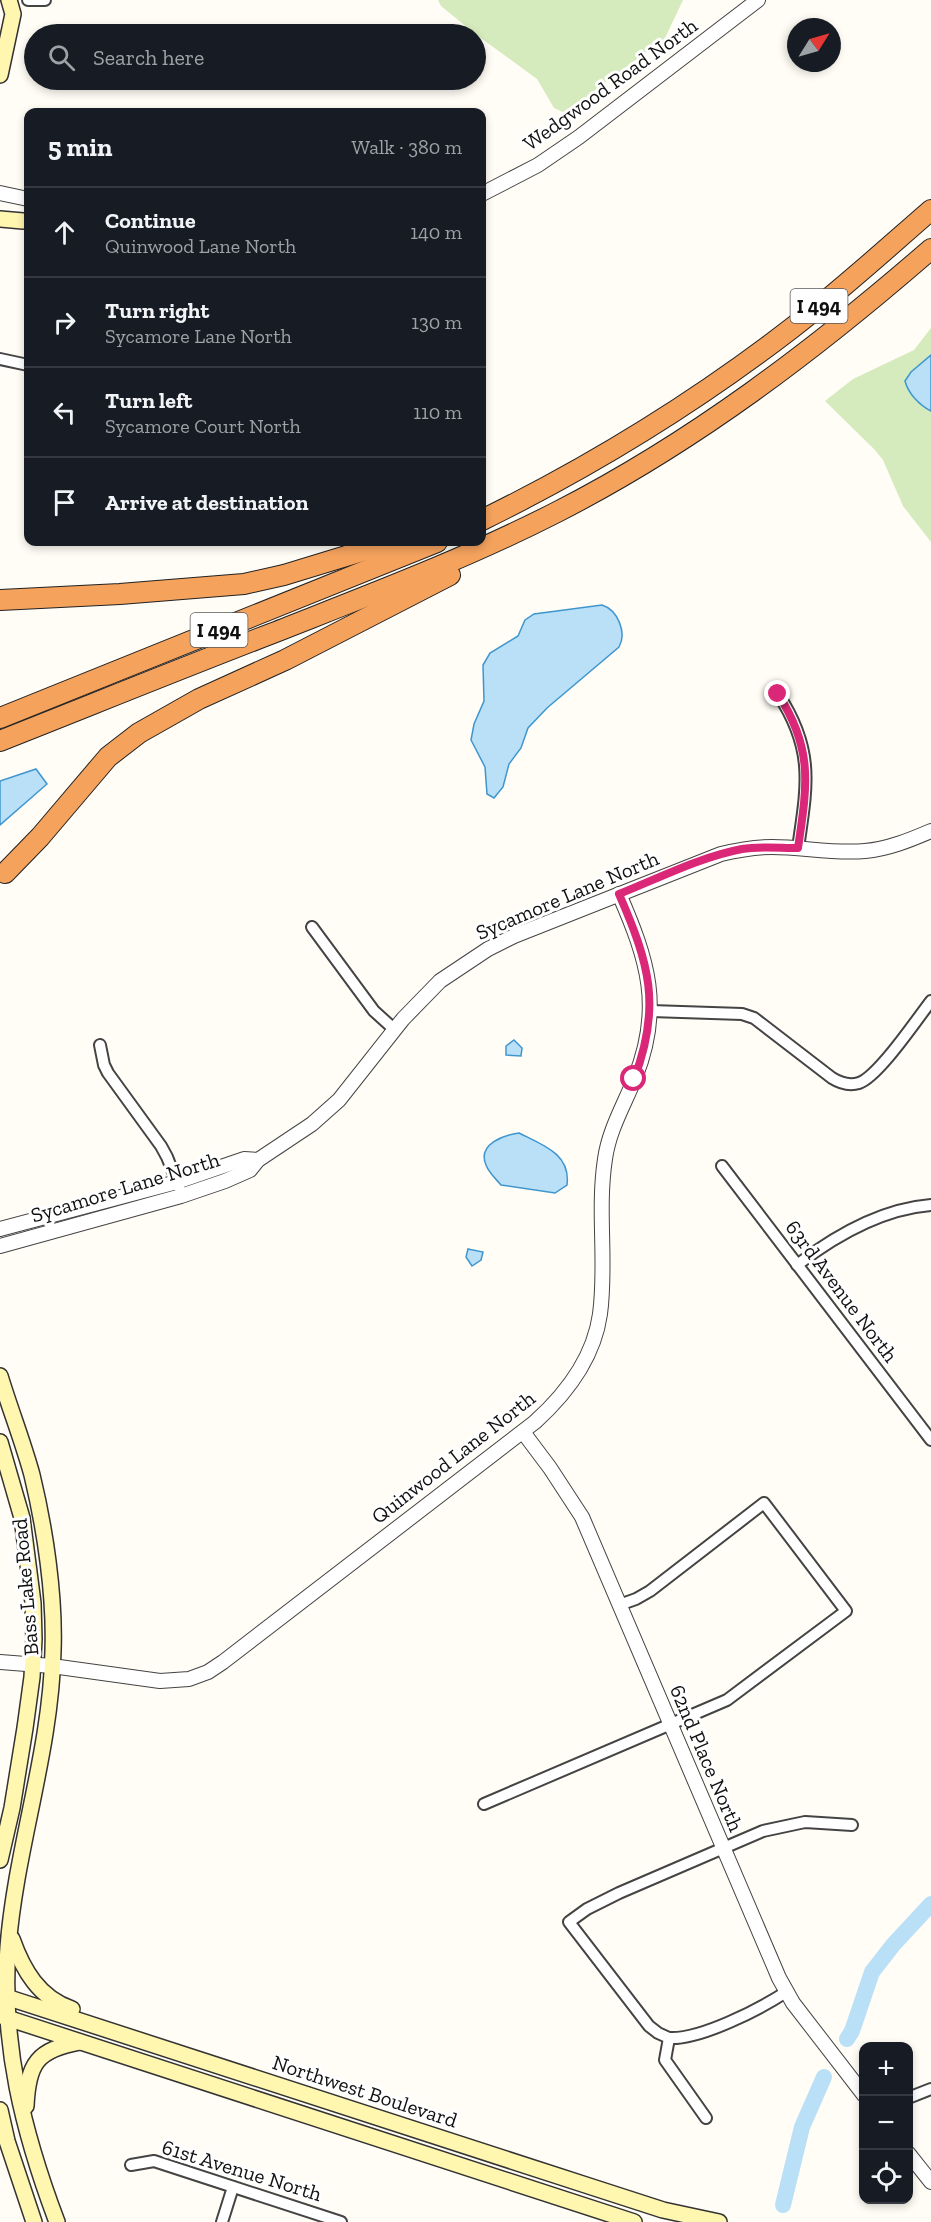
<!DOCTYPE html>
<meta charset="utf-8">
<style>
body{margin:0;font-family:"Zilla Slab",serif;background:#20242c;color:#f1f3f6}
.controls{position:absolute;right:18px;bottom:18px;display:grid;overflow:hidden;border-radius:12px;box-shadow:0 3px 9px #0003}
.controls button{width:54px;height:54px;display:grid;place-items:center;padding:0;border:0;border-bottom:2px solid #363941;background:#171b24;color:#f1f3f6;font:30px sans-serif}
.compass{position:absolute;left:787px;top:18px;width:54px;height:54px;border-radius:50%;background:#171b24;box-shadow:0 3px 9px #0003;rotate:53deg}
.stop{position:absolute;width:18px;height:18px;margin:-14px;border:4px solid #db2777;border-radius:50%;background:#fff}
.stop.end{background:#db2777;border-color:#fff;box-shadow:0 2px 6px #0008}
.list{margin:0;padding:0;list-style:none}
h2{display:flex;justify-content:space-between;align-items:center;height:78px;margin:0;padding:0 24px;font-size:26px}
h2 small{font-size:20px;font-weight:400;color:#9ea1a6}
.list li{display:grid;grid-template-columns:39px 1fr auto;gap:18px;align-items:center;box-sizing:border-box;height:90px;padding:0 24px;border-top:2px solid #363941}
.list b{display:block;font-size:22px;white-space:nowrap}
.list p{margin:0;font-size:20px;white-space:nowrap;color:#9ea1a6}
.list em{font-size:20px;font-style:normal;color:#9ea1a6}
.icon{flex:none;width:33px;height:33px;fill:none;stroke:currentColor;stroke-width:2;stroke-linecap:round;stroke-linejoin:round}
.map{position:relative;flex:none;width:931px;height:2222px;overflow:hidden}
.search{position:absolute;background:#171b24;box-shadow:0 3px 9px #0003;left:24px;top:24px;width:462px;height:66px;display:flex;align-items:center;gap:15px;box-sizing:border-box;padding:0 21px;border-radius:33px;color:#9ea1a6;font-size:22px}
.panel{position:absolute;background:#171b24;box-shadow:0 3px 9px #0003;left:24px;top:108px;width:462px;height:438px;border-radius:12px}
.map>svg:first-child{display:block}
.green{fill:#d5ebbd}
.water{fill:#b9e0f7;stroke:#3f96cf;stroke-width:1.5}
.lines{fill:none;stroke-linecap:round;stroke-linejoin:round}
.river{stroke:#b9e0f7;stroke-width:16}
.minor-casing{stroke:#444;stroke-width:14}
.tertiary-casing{stroke:#444;stroke-width:16}
.secondary-casing{stroke:#333;stroke-width:18}
.motorway-casing{stroke:#222;stroke-width:22}
.minor{stroke:#fff;stroke-width:10}
.tertiary{stroke:#fff;stroke-width:14}
.secondary{stroke:#fff6b0;stroke-width:15}
.motorway{stroke:#f5a25d;stroke-width:20}
.route{stroke:#db2777;stroke-width:8}
.labels{text-anchor:middle;dominant-baseline:central;stroke-width:6;stroke-linejoin:round;paint-order:stroke}
.shield{fill:#fff;stroke:#585858;stroke-width:1.5}
.shield-label{font-size:20px;font-weight:bold;fill:#111}
.street-label{font-size:21px;fill:#111;stroke:#fff}
</style>
<div class="map">
<svg width="931" height="2222" viewBox="0 0 931 2222">
<rect width="100%" height="100%" fill="#fffdf5"/>
<g class="green">
<polygon points="438,0 683,0 665,38 565,113 554,108 537,79 474,33 441,6"/>
<polygon points="931,328 931,355 911,372 925,408 931,411 931,542 903,506 883,460 875,450 825,401 853,379 914,350"/>
</g>
<g class="water">
<path d="M931,355V411C919,405 908,393 905,381L911,372Z"/>
<path d="M602,605C618,610 627,633 619,647L547,708L528,728L521,748L509,764L503,787L494,798L487,794L485,767L471,740L474,724L484,701L483,665L490,653L518,636L525,620L534,614Z"/>
<polygon points="36,769 47,784 0,825 0,781"/>
<polygon points="514,1040 522,1048 521,1056 506,1055 506,1046"/>
<path d="M519,1133C543,1145 571,1154 567,1185L555,1193L501,1185C496,1179 489,1173 486,1165C477,1144 504,1135 519,1133Z"/>
<polygon points="468,1249 483,1252 481,1260 472,1266 466,1257"/>
</g>
<g class="lines">
<g class="river">
<polyline points="847,2039 852,2031 872,1972 893,1945 931,1904"/>
<polyline points="783,2205 802,2127 824,2077"/>
</g>
<defs>
<g id="minor">
<polyline points="28,0 45,0"/>
<polyline points="0,359 28,365"/>
<path d="M778,694C815,750 807,786 798,848"/>
<polyline points="312,927 374,1011 395,1030"/>
<path d="M651,1011L742,1014L754,1018L832,1078C840,1083 849,1086 859,1083C878,1077 917,1019 931,1001"/>
<polyline points="100,1045 104,1065 108,1073 161,1146 167,1157 179,1187"/>
<polyline points="722,1166 931,1440"/>
<path d="M797,1265C836,1235 881,1209 931,1205"/>
<polyline points="484,1804 727,1700 846,1611 764,1503 650,1591 636,1599 619,1605"/>
<path d="M669,2038C700,2040 760,2009 786,1992"/>
<polyline points="908,2098 931,2089"/>
<polyline points="706,2118 665,2060 669,2038 658,2033 649,2026 569,1922 587,1909 619,1893 763,1831 805,1822 852,1825"/>
<polyline points="131,2165 154,2161 341,2222"/>
<polyline points="222,2222 233,2187"/>
</g>
<g id="tertiary">
<polyline points="0,193 28,199"/>
<polyline points="482,194 538,165 579,137 758,0"/>
<polyline points="0,1229 177,1182 244,1159 258,1160"/>
<path d="M0,1246L181,1196L225,1181L250,1170L258,1160L312,1124L339,1100L403,1019L440,981L488,949L514,936L721,854C738,850 755,847 772,847C803,847 833,854 865,851C888,849 910,840 931,831"/>
<polyline points="523,1432 550,1468 582,1517 779,1978 793,2003 864,2095"/>
<path d="M0,1662L52,1666L160,1681L189,1679L208,1672L223,1662L535,1422C566,1394 594,1357 600,1314C607,1263 597,1211 605,1159C609,1130 624,1105 635,1078C663,1008 648,960 619,894"/>
<polyline points="908,2153 931,2182"/>
</g>
<g id="secondary">
<polyline points="0,75 13,14 9,0"/>
<polyline points="0,219 23,221"/>
<path d="M0,1376C10,1409 23,1442 32,1475C45,1529 55,1595 53,1651C51,1751 16,1847 8,1947C1,2044 23,2132 57,2222"/>
<polyline points="0,1442 22,1518 33,1603 34,1639 32,1677 25,1728 12,1808 0,1860"/>
<path d="M12,1939C23,1970 39,1998 72,2009"/>
<polyline points="0,1995 595,2188 663,2210 719,2222"/>
<polyline points="1,2016 634,2222"/>
<path d="M26,2106C28,2063 37,2050 80,2042"/>
<polyline points="0,2110 7,2141 34,2222"/>
</g>
<g id="motorway">
<path d="M482,520C590,467 696,402 792,328C840,291 885,250 931,210"/>
<polyline points="0,600 120,594 244,584 284,575 392,542"/>
<polyline points="0,718 437,542"/>
<path d="M0,741C91,705 182,668 273,633C369,595 465,559 557,512C694,442 816,349 931,249"/>
<polyline points="5,873 40,837 108,757 139,733 199,699 285,660 450,575"/>
</g>
</defs>
<use href="#minor" class="minor-casing"/>
<use href="#tertiary" class="tertiary-casing"/>
<use href="#secondary" class="secondary-casing"/>
<use href="#motorway" class="motorway-casing"/>
<use href="#minor" class="minor"/>
<use href="#tertiary" class="tertiary"/>
<use href="#secondary" class="secondary"/>
<use href="#motorway" class="motorway"/>
</g>
<g class="lines">
<path class="route" d="M634,1079C662,1006 649,963 619,894C659,878 700,857 742,849C760,846 779,848 798,848C807,786 814,750 778,694"/>
</g>
<g class="labels">
<g class="shield">
<rect x="790.5" y="289" width="57" height="34" rx="4.5"/>
<rect x="190.5" y="613" width="57" height="34" rx="4.5"/>
</g>
<g class="shield-label">
<text x="819" y="306">I 494</text>
<text x="219" y="630">I 494</text>
</g>
<g class="street-label">
<text transform="translate(610 84) rotate(-36)">Wedgwood Road North</text>
<text transform="translate(567 895) rotate(-23)">Sycamore Lane North</text>
<text transform="translate(125 1187) rotate(-17)">Sycamore Lane North</text>
<text transform="translate(842 1291) rotate(53)">63rd Avenue North</text>
<text transform="translate(453 1457) rotate(-38)">Quinwood Lane North</text>
<text transform="translate(25 1587) rotate(-95)">Bass Lake Road</text>
<text transform="translate(707 1758) rotate(67)">62nd Place North</text>
<text transform="translate(365 2091) rotate(18)">Northwest Boulevard</text>
<text transform="translate(242 2170) rotate(17)">61st Avenue North</text>
</g>
</g>
</svg>
<div class="controls">
<button>+</button>
<button>−</button>
<button><svg class="icon" aria-label="locate" viewBox="0 0 24 24"><circle cx="12" cy="12" r="6"/><path d="M12 2v4M12 18v4M2 12h4M18 12h4"/></svg></button>
</div>
<svg class="compass" viewBox="-18 -18 36 36"><path d="M0-13l5 13h-10z" fill="#e53935"/><path d="M0 13l5-13h-10z" fill="#9ea1a6"/></svg>
<div class="stop" style="left:634px;top:1079px"></div>
<div class="stop end" style="left:778px;top:694px"></div>
<div class="search"><svg class="icon" aria-label="search" viewBox="0 0 24 24"><circle cx="10" cy="10" r="6"/><path d="M15 15l6 6"/></svg>Search here</div>
<section class="panel">
<h2>5 min<small>Walk · 380 m</small></h2>
<ul class="list">
<li><svg class="icon" aria-label="ahead" viewBox="0 0 24 24"><path d="M12 20V5M6 11l6-6 6 6"/></svg><div><b>Continue</b><p>Quinwood Lane North</p></div><em>140 m</em></li>
<li><svg class="icon" aria-label="right" viewBox="0 0 24 24"><path d="M7 20v-9h11M14 6l5 5-5 5"/></svg><div><b>Turn right</b><p>Sycamore Lane North</p></div><em>130 m</em></li>
<li><svg class="icon" aria-label="left" viewBox="0 0 24 24"><path d="M17 20v-9H6M10 6l-5 5 5 5"/></svg><div><b>Turn left</b><p>Sycamore Court North</p></div><em>110 m</em></li>
<li><svg class="icon" aria-label="arrive" viewBox="0 0 24 24"><path d="M6 21V4h12l-3 4 3 4H6"/></svg><div><b>Arrive at destination</b></div></li>
</ul>
</section>
</div>
